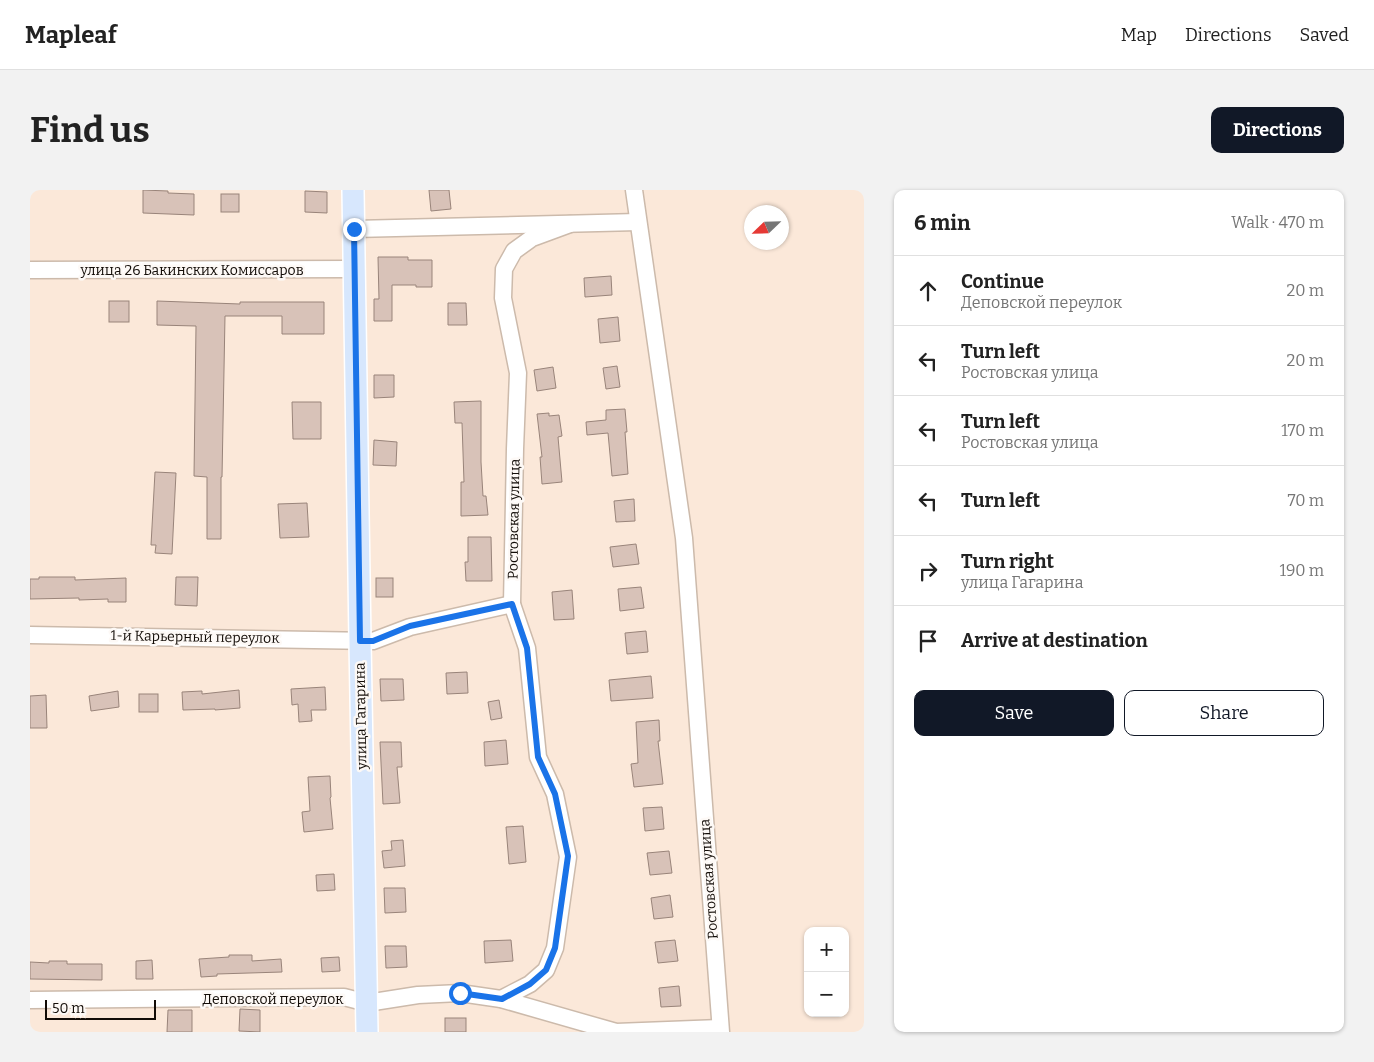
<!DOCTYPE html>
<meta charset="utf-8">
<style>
body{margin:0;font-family:Bitter,serif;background:#f2f2f2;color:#222}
.controls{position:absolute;right:15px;bottom:15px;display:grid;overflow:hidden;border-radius:10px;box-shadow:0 1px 4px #0004}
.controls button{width:45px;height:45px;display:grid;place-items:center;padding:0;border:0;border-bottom:1px solid #e0e0e0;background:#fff;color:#222;font:25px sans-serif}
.compass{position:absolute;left:714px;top:15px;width:45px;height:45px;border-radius:50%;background:#fff;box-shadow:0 1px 4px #0004;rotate:247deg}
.scale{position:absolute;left:15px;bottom:12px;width:111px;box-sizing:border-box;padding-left:5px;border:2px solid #120c07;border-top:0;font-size:14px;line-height:18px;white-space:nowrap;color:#120c07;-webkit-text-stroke:4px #fdf9f6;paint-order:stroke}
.stop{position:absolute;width:15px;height:15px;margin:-11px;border:4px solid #1a73e8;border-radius:50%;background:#fff}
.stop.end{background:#1a73e8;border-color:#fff;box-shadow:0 1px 5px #0008}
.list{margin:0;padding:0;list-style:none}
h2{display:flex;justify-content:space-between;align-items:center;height:65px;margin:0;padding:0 20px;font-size:21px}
h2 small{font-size:16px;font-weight:400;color:#767676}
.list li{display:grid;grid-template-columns:32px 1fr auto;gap:15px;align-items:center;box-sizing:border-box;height:70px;padding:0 20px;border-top:1px solid #e0e0e0}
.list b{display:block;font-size:19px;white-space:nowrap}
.list p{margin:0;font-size:16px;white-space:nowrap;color:#767676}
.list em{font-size:16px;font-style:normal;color:#767676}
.actions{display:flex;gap:10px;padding:15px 20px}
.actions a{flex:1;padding:11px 0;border:1px solid #111827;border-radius:10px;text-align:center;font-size:18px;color:#111827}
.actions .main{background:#111827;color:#fff}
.icon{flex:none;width:28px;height:28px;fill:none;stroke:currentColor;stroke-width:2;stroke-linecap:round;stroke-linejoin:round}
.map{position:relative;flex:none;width:834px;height:842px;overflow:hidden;border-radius:10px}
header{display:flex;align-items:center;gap:30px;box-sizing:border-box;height:70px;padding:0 25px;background:#fff;border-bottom:1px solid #e0e0e0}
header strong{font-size:24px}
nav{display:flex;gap:28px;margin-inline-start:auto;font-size:18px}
.intro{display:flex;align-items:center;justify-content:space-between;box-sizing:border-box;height:120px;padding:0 30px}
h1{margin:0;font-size:35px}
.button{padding:12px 22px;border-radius:10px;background:#111827;color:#fff;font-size:18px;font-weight:700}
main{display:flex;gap:30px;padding:0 30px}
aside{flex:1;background:#fff;border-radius:10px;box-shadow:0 1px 4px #0004}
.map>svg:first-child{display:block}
.building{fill:#d8c2b8;stroke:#99847a}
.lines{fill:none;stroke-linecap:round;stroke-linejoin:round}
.minor-casing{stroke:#ccbaab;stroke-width:19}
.major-casing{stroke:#fff;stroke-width:24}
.minor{stroke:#fff;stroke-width:16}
.major{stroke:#d7e7fd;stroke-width:21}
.route{stroke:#1a73e8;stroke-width:6}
.labels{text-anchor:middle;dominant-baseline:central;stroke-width:5;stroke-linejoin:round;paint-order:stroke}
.street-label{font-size:14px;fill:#120c07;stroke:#fdf9f6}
</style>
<header>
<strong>Mapleaf</strong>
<nav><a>Map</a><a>Directions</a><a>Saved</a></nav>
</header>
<div class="intro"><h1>Find us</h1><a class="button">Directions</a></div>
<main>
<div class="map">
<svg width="834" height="842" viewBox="0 0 834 842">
<rect width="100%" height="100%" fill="#fbe8d9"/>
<g class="building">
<polygon points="113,0 138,1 138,3 164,4 164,25 113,23"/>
<polygon points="399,0 419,0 421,19 401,21"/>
<polygon points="275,1 297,2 297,23 275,22"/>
<rect x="191" y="4" width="18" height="18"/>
<polygon points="348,67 378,67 378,70 402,70 402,97 386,97 386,95 362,95 362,131 344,131 344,109 349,109"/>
<polygon points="581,86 582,105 555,107 554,88"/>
<rect x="79" y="111" width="20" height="21"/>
<polygon points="127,111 210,114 210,112 294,112 294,144 252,144 252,126 195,126 192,287 191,287 191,349 177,349 177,287 164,286 166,136 127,135"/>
<polygon points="418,113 436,113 437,135 418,135"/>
<polygon points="588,127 590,151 570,153 568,129"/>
<polygon points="587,176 590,197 576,199 573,178"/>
<polygon points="523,177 526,198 507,201 504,180"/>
<polygon points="344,185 364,185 364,207 344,208"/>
<polygon points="451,211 451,272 453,306 456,306 458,325 431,326 431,292 434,292 432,233 425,233 424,212"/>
<polygon points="262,212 291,212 291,249 263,249"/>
<polygon points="595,219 597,242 595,242 598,284 582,286 578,243 557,245 556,232 576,230 576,220"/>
<polygon points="519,223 519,226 529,225 532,246 528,247 532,292 512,294 510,267 512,267 507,224"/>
<polygon points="344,250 367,252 366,276 343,275"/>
<polygon points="125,282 146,283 142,364 125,363 126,355 121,355"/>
<polygon points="604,309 605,331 586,332 584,311"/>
<polygon points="277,313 279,347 250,348 248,314"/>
<polygon points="438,347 461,347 462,391 436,391 435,372 438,372"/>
<polygon points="606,354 609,374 583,377 580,357"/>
<polygon points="9,387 45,387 45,390 96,388 96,412 78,412 78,409 49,410 49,408 0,409 0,389 9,389"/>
<polygon points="146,387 168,387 167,416 145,415"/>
<rect x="346" y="388" width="17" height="19"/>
<polygon points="611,397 614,418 590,421 588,399"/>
<polygon points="542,400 544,429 524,430 522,402"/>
<polygon points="616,441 618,462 597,464 595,443"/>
<polygon points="437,482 438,503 417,504 416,483"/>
<polygon points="621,486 623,508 581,511 579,490"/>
<polygon points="350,489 373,489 374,510 351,511"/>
<polygon points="295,497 296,520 281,520 282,531 269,532 268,514 262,515 261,499"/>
<polygon points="209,500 210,518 185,520 185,519 153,520 152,502 172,501 172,504"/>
<polygon points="88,501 89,517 61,521 59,506"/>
<rect x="109" y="504" width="19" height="18"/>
<polygon points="16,505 17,538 0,538 0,506"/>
<polygon points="469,510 472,528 461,530 458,512"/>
<polygon points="629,530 630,551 628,551 633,594 604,597 601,574 608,573 606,532"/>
<polygon points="476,550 478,574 455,576 454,552"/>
<polygon points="350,552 371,552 372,577 367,577 370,613 353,614"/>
<polygon points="300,586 301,607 300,608 303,639 274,642 272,622 280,621 278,587"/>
<polygon points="632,617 634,639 615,641 613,618"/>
<polygon points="493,636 496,672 479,674 476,637"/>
<polygon points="373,650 375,676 354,678 352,661 362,660 361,651"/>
<polygon points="639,661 642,683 620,685 617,663"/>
<polygon points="304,684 305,700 287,701 286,685"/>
<polygon points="354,698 375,698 376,722 355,723"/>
<polygon points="640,705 643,727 624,729 621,708"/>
<polygon points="481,750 483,771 455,773 454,751"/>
<polygon points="645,750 648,771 628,773 625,752"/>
<polygon points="355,756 376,756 377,777 356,778"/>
<polygon points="199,765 222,765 222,771 251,769 252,782 187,784 187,786 171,787 169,769 199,767"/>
<polygon points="309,767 310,781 292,782 291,768"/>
<polygon points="122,770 123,789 106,789 106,771"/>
<polygon points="19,771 37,771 37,774 72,774 72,790 0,789 0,772 19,773"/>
<polygon points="649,796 651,816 631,817 629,798"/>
<polygon points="210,819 230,820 230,842 209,841"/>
<polygon points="138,820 162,820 162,842 137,842"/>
<rect x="415" y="828" width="21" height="14"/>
</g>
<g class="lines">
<defs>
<g id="minor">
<polyline points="604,0 654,348 691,842"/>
<polyline points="324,39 608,32"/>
<polyline points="0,80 325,79"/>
<polyline points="0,445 343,451 380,437 482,414"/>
<polyline points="471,809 500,794 516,780 525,758 538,667 525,604 508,567 497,458 482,414 485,259 488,183 473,108 474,79 484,61 502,48 540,34"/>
<polyline points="0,810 314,807 337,813 388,805 430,803 471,809 586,842 690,838"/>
</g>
<polyline id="major" points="323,0 330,451 337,842"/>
</defs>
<use href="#minor" class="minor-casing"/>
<use href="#major" class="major-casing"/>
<use href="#minor" class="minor"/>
<use href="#major" class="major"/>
</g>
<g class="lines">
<polyline class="route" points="324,39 330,451 343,451 380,436 482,414 497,458 508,567 525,604 538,666 525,758 516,780 500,794 472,809 430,803"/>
</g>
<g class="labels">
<g class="street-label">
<text x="162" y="80">улица 26 Бакинских Комиссаров</text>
<text transform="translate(484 329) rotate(-89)">Ростовская улица</text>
<text transform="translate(165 447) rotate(1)">1-й Карьерный переулок</text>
<text transform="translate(331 526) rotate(-91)">улица Гагарина</text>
<text transform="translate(679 689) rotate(-94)">Ростовская улица</text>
<text x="243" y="809">Деповской переулок</text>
</g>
</g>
</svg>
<div class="controls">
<button>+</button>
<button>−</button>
</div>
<svg class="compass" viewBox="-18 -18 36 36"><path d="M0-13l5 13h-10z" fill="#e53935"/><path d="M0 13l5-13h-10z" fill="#767676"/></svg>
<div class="scale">50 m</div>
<div class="stop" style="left:430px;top:803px"></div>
<div class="stop end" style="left:324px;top:39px"></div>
</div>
<aside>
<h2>6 min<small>Walk · 470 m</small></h2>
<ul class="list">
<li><svg class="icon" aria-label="ahead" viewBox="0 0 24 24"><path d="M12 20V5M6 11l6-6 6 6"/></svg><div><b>Continue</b><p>Деповской переулок</p></div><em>20 m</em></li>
<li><svg class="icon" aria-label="left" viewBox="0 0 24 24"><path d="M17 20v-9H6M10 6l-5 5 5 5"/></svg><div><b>Turn left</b><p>Ростовская улица</p></div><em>20 m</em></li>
<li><svg class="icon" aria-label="left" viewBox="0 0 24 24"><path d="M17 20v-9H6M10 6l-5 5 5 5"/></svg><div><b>Turn left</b><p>Ростовская улица</p></div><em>170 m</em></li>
<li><svg class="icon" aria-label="left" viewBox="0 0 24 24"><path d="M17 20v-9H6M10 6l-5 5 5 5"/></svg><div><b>Turn left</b></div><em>70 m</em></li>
<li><svg class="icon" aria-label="right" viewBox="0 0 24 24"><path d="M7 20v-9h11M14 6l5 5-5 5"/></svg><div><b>Turn right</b><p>улица Гагарина</p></div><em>190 m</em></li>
<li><svg class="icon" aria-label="arrive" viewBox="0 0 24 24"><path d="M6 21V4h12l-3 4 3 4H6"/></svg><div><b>Arrive at destination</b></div></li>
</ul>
<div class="actions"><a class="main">Save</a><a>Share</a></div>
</aside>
</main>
